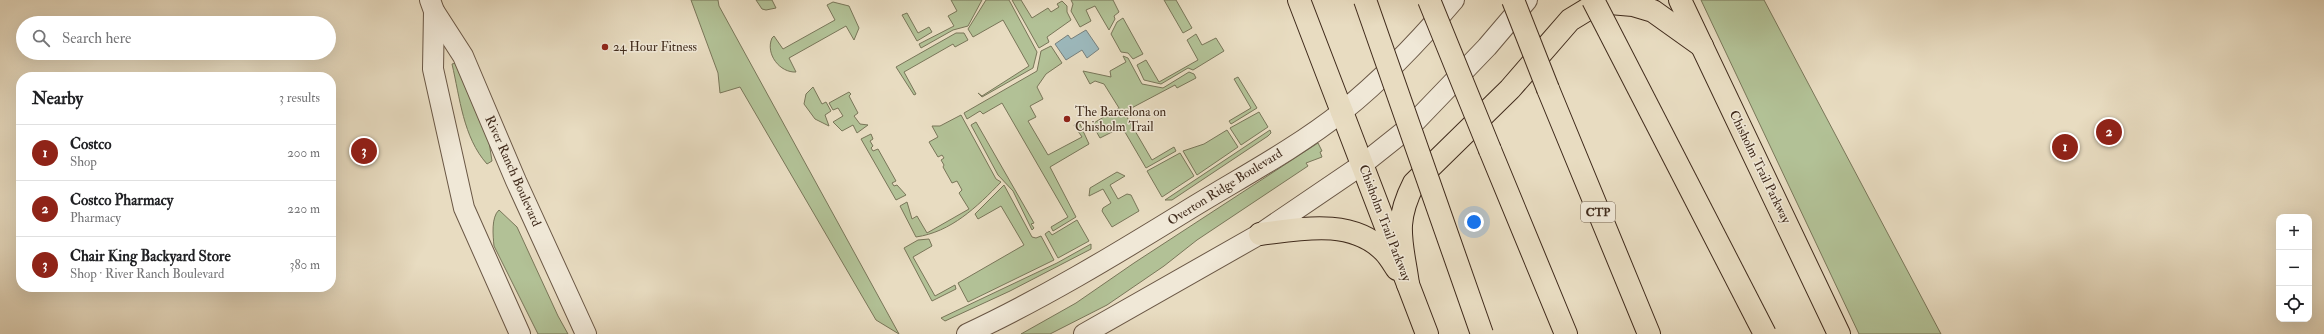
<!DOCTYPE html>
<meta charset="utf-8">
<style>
body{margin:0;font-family:"IM FELL Double Pica",serif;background:#f2f2f2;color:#202124}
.controls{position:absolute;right:12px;bottom:12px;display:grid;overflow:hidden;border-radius:8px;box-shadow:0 4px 16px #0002}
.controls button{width:36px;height:36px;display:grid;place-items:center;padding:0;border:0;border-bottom:1px solid #e0e0e0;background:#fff;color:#202124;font:20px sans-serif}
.you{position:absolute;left:1474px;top:222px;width:14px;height:14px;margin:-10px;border:3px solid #fff;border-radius:50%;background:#1a73e8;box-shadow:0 0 0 6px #1a73e833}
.badge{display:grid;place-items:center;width:26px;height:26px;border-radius:50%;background:#8f2418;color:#fff;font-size:13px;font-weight:700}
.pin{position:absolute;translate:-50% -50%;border:2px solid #fff;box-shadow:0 1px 4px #0006}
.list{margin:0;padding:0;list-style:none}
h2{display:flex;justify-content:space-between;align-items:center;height:52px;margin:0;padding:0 16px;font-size:17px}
h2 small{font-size:13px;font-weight:400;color:#757577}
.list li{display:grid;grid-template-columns:26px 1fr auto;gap:12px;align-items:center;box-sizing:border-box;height:56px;padding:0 16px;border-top:1px solid #e0e0e0}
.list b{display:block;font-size:15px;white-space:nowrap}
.list p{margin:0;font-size:13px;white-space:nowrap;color:#757577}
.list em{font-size:13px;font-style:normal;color:#757577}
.icon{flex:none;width:22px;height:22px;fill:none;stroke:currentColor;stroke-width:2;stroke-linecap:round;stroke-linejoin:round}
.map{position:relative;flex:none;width:2324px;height:334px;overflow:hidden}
.search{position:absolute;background:#fff;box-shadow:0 4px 16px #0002;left:16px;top:16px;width:320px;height:44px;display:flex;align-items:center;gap:10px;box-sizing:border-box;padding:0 14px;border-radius:22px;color:#757577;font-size:15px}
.panel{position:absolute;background:#fff;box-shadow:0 4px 16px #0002;left:16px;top:72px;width:320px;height:220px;border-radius:16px}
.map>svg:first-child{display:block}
.green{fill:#b2c196;stroke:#797659}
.water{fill:#9cb9bd;stroke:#77807d}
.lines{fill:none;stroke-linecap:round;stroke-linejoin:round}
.minor-casing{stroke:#6a5745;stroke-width:22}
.major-casing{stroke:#402b1c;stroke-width:24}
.highway-casing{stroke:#402b1c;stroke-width:24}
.minor{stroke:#f0e8d7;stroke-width:20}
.major{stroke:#e8dcc1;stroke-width:22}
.highway{stroke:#e8dcc1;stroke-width:22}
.highway-bridge-casing{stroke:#402b1c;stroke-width:24;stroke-linecap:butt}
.highway-bridge{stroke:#e8dcc1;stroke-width:22}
.poi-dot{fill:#8f2418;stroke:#f0e8d7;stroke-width:1.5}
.labels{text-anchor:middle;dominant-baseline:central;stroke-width:3;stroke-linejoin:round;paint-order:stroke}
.shield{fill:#f0e8d7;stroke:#756454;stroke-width:1}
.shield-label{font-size:12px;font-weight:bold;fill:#402b1c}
.poi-label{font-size:13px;fill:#402b1c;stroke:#f0e8d7;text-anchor:start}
.street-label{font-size:13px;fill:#402b1c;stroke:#f0e8d7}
</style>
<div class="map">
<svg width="2324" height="334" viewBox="0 0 2324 334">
<rect width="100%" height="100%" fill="#e8dcc1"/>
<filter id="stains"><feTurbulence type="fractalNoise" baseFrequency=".005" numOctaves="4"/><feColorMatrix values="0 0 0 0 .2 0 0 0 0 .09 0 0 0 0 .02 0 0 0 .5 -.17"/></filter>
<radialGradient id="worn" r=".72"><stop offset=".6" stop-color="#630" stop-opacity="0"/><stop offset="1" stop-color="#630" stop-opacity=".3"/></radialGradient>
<g class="green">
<polygon points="691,0 718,0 719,6 899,334 876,320 740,87 720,93 718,73"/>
<polygon points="756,0 772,0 776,8 766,10 762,9"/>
<polygon points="951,0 982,0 968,26 953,30 921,48 919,44 954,26 948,16 957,11"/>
<polygon points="986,0 1009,0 1037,52 1033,68 982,97 978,93 982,96 1029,66 1003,20 973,37 968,29"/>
<polygon points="1012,0 1021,0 1032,18 1048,8 1051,12 1059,7 1057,4 1062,1 1067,6 1067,12 1071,20 1047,37 1049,42 1039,48"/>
<polygon points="1071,0 1113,0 1119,12 1114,16 1115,19 1109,30 1095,6 1086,10 1091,21 1080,27 1071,11 1073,4"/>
<polygon points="1164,0 1176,0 1192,28 1183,33"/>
<polygon points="1701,0 1764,0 1941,334 1859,334"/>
<path d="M833,2L849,6L859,28L854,40L846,26L789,58L796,72C780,73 765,54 772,38L774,36L783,49L835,20L827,5Z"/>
<polygon points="907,13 918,33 929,27 932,32 917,41 902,15"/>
<polygon points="1123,18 1143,54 1133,59 1128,53 1121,52 1111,34 1117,22"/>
<polygon points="956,33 964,33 968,40 955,47 953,44 904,72 916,94 914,95 896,67"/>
<polygon points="1196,34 1202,45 1216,38 1224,51 1193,70 1188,68 1161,84 1144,80 1137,65 1146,60 1159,82 1198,60 1187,40"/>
<polygon points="1051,46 1062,63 1046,74 1037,87 1043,99 1030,106 1036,117 1028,121 1048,155 1082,137 1074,125 1079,122 1089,144 1050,167 1076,217 1053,231 1051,227 1068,217 1002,103 983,114 980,111 967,119 964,113 1037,71 1041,51"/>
<polygon points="1123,56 1128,58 1142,84 1163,88 1189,72 1194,74 1196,78 1177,88 1175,85 1124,112 1152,160 1174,147 1176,151 1146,168 1122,127 1100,138 1092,124 1119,108 1104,84 1095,81 1090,84 1083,71 1111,77 1110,71 1126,62"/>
<path d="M456,63L489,142L492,161L487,164C463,137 460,98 452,64Z"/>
<polygon points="1238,77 1257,108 1231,124 1229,121 1251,108 1234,79"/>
<polygon points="813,87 822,104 826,102 831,111 825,115 829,126 815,119 804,104 806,94"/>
<polygon points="849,92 851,94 849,96 858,113 854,116 860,124 868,125 857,133 853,125 842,131 833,122 843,116 838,108 833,110 829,103"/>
<polygon points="1259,112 1268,127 1241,145 1230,128"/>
<path d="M961,115L996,179L1001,182C977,207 951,232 916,237L900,206L907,202L912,219L917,216L927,233L969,209L959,193L962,190L957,181L952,183L943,167L944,165L941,160L944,158L942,155L938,157L929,142L938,137L932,126H940Z"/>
<polygon points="976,122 1034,223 1031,224 1034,228 1032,230 1013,191 998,175 971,125"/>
<polygon points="1227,130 1238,147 1197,175 1183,151 1204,144"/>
<polygon points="1270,130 1271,133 1268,136 1172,200 1165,200"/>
<polygon points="871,134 873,139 870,141 873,146 871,148 873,151 878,149 896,181 892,183 894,186 897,185 906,195 896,200 861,139"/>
<polygon points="1318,143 1322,151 1320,152 1322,157 1306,163 1308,166 1197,240 1164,266 1107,305 1050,334 1021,334 1076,303 1134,263"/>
<polygon points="1180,153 1194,176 1162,197 1147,171"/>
<polygon points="1117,172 1125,176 1110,185 1118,199 1127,194 1131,195 1139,211 1112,227 1102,211 1103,208 1111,203 1103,189 1089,196 1090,188"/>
<polygon points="1004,185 1032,237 1036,238 1041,236 1054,260 968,302 958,283 1024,245 1001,206 978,219 975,214"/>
<path d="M499,210L517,227L558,316L568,334H538L494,246C493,236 491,217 499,210Z"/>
<polygon points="1077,220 1089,241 1058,258 1045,234 1049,231 1052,235"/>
<polygon points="929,239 932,246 913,257 935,296 955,285 956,289 932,301 904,248 918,240"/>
<polygon points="1091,244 1091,249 1010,291 945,321 941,318 1057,263"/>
</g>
<polygon class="water" points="1086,30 1099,49 1087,58 1082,50 1066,60 1055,44 1068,35 1071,39"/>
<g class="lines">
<defs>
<g id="minor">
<polyline points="430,0 434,11 463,56 516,181 586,334"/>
<polyline points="434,11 433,69 464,208 520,334"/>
<path d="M967,334C1042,299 1113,256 1183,213C1236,180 1294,150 1343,111C1384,78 1420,40 1454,0"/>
<polyline points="1084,334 1260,234 1363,164 1412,125 1487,47 1527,0"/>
</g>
<g id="major">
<polyline points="1680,0 1839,334"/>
<polyline points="1342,112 1427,334"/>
<path d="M1260,234C1301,229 1351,218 1384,251C1389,256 1393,263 1397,269"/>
<path d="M1408,284C1402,241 1393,224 1414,183L1510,89L1570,20L1588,9L1610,3L1633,5L1653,11L1702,46"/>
</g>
<g id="highway">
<polyline points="1299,0 1342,112"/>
<polyline points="1548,89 1649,334"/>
<polyline points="1490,150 1566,334"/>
</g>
</defs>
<use href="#minor" class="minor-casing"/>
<use href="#major" class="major-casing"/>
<use href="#highway" class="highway-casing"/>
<use href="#minor" class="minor"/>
<use href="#major" class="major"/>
<use href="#highway" class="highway"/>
<defs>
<g id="highway-bridge">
<polyline points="1365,0 1482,334"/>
<polyline points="1429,0 1490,150"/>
<polyline points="1513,0 1548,89"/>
<polyline points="1593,0 1765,334"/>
</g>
</defs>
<use href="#highway-bridge" class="highway-bridge-casing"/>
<use href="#highway-bridge" class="highway-bridge"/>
</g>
<g class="poi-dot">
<circle cx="605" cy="47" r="4"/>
<circle cx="1067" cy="119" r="4"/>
</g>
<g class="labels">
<rect class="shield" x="1581" y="202" width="34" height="20" rx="3"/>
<g class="shield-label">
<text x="1598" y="212">CTP</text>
</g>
<g class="poi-label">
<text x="613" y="47">24 Hour Fitness</text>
<text x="1075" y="112">The Barcelona on<tspan x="1075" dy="15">Chisholm Trail</tspan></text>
</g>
<g class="street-label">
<text transform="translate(1760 167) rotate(64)">Chisholm Trail Parkway</text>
<text transform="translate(513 171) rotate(66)">River Ranch Boulevard</text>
<text transform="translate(1225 187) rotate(-32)">Overton Ridge Boulevard</text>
<text transform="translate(1385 223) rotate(69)">Chisholm Trail Parkway</text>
</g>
</g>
<rect width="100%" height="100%" filter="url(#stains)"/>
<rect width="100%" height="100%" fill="url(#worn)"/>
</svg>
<div class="controls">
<button>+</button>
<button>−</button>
<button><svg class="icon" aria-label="locate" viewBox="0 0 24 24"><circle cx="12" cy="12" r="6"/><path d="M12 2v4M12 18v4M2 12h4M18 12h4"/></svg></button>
</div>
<div class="you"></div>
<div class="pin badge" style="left:2065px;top:147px">1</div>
<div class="pin badge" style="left:2109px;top:132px">2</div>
<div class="pin badge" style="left:364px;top:151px">3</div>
<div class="search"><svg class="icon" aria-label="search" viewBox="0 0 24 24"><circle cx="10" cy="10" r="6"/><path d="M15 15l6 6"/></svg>Search here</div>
<section class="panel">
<h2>Nearby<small>3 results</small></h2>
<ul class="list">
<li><span class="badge">1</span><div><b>Costco</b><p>Shop</p></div><em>200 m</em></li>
<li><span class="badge">2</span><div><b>Costco Pharmacy</b><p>Pharmacy</p></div><em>220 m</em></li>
<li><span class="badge">3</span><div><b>Chair King Backyard Store</b><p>Shop · River Ranch Boulevard</p></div><em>380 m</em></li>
</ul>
</section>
</div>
